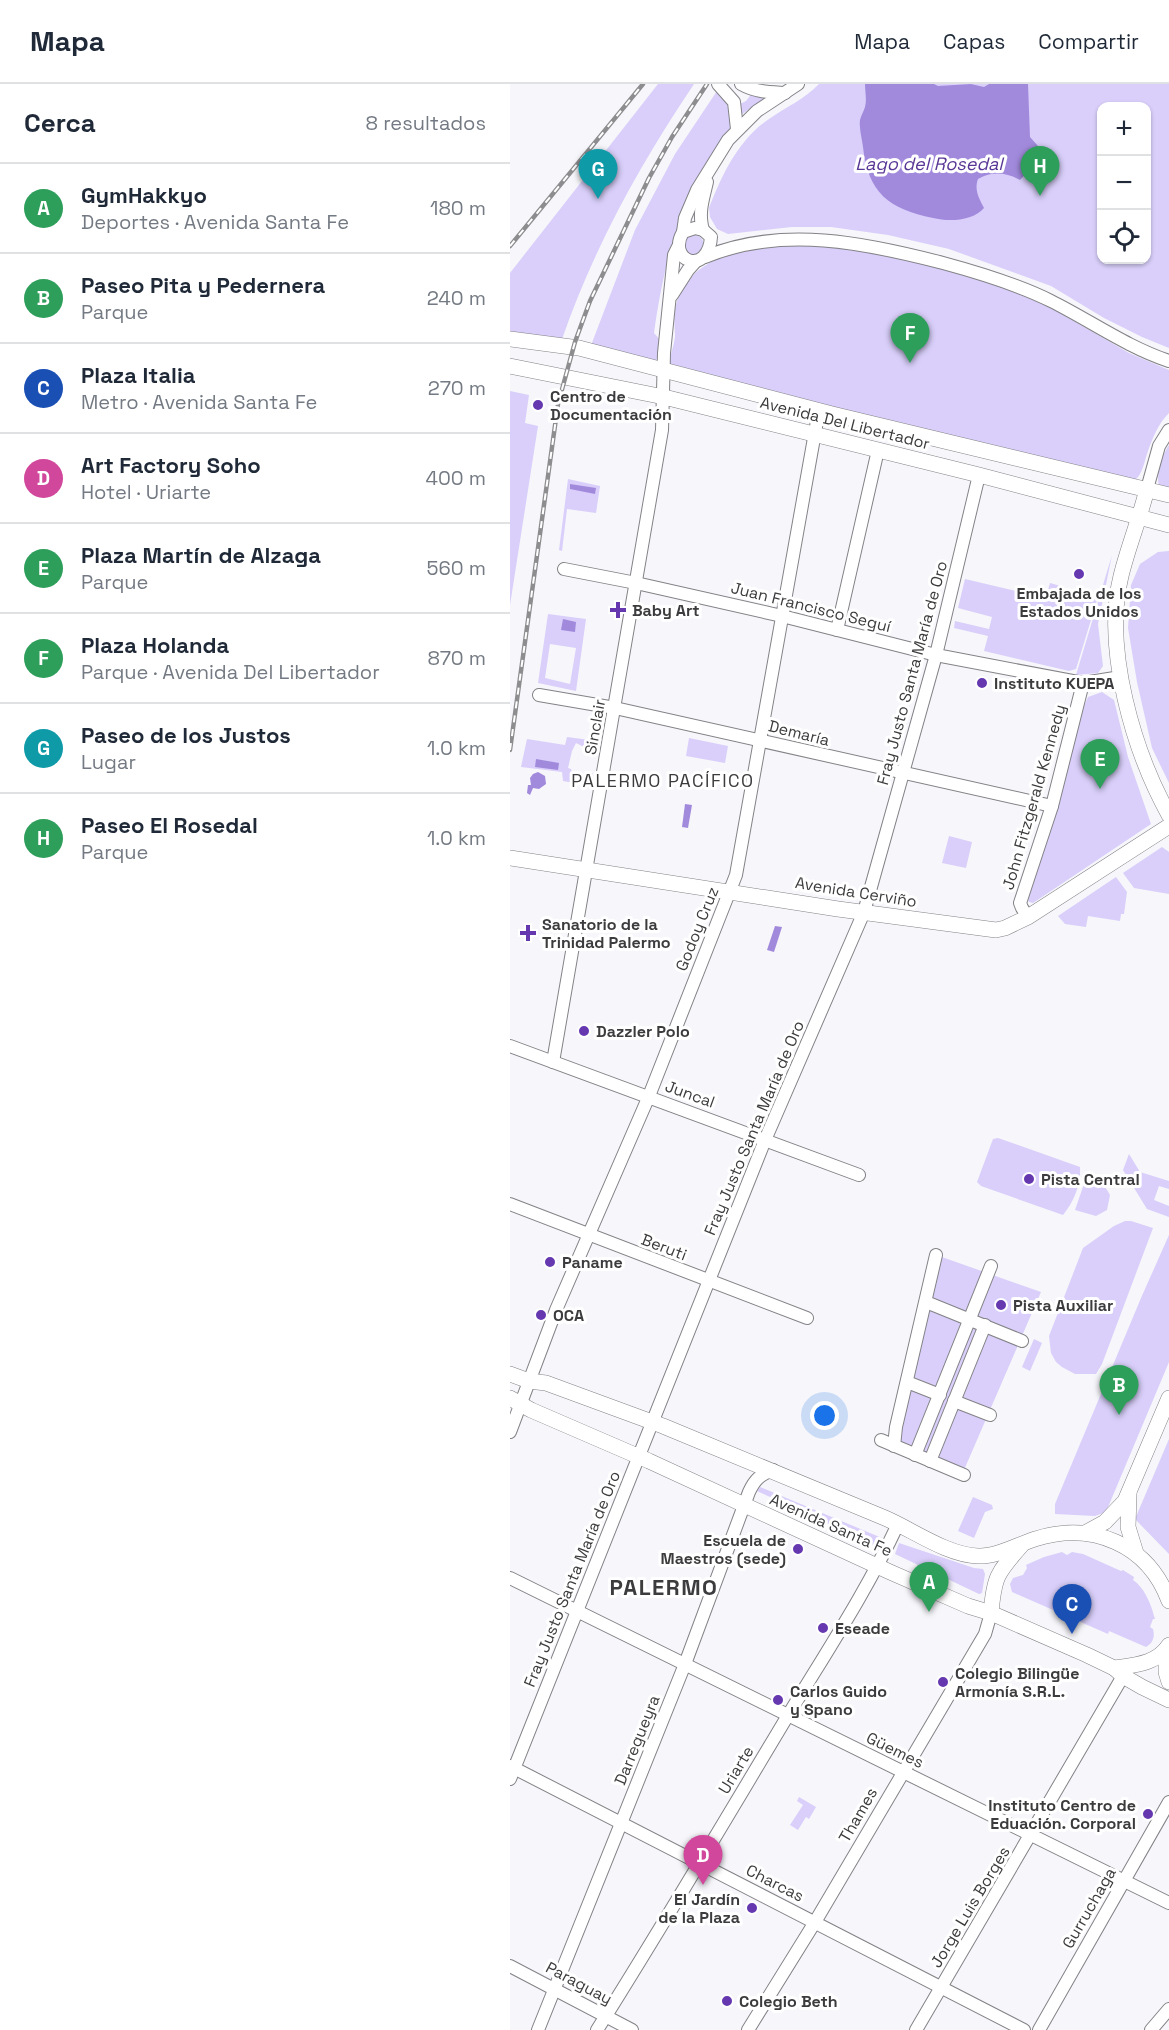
<!DOCTYPE html>
<html lang="es">
<meta charset="utf-8">
<style>
body{margin:0;font-family:"Space Grotesk",sans-serif;background:#f6f6f7;color:#1f2937}
.controls{position:absolute;right:18px;top:18px;display:grid;overflow:hidden;border-radius:12px;box-shadow:0 2px 4px #0004}
.controls button{width:54px;height:54px;display:grid;place-items:center;padding:0;border:0;border-bottom:2px solid #e0e1e3;background:#fff;color:#1f2937;font:30px sans-serif}
.you{position:absolute;left:315px;top:1332px;width:21px;height:21px;margin:-15px;border:4px solid #fff;border-radius:50%;background:#1a73e8;box-shadow:0 0 0 9px #1a73e833}
.badge{display:grid;place-items:center;width:39px;height:39px;border-radius:50%;background:#7c3aed;color:#fff;font-size:20px;font-weight:700}
.pin{position:absolute;translate:-50% -50px;filter:drop-shadow(0 2px 3px #0008)}
.pin::after{content:'';position:absolute;top:32px;width:21px;height:18px;background:inherit;clip-path:polygon(0 0,100% 0,50% 100%)}
.list{margin:0;padding:0;list-style:none}
h2{display:flex;justify-content:space-between;align-items:center;height:78px;margin:0;padding:0 24px;font-size:26px}
h2 small{font-size:20px;font-weight:400;color:#747a83}
.list li{display:grid;grid-template-columns:39px 1fr auto;gap:18px;align-items:center;box-sizing:border-box;height:90px;padding:0 24px;border-top:2px solid #e0e1e3}
.list b{display:block;font-size:22px;white-space:nowrap}
.list p{margin:0;font-size:20px;white-space:nowrap;color:#747a83}
.list em{font-size:20px;font-style:normal;color:#747a83}
.icon{flex:none;width:33px;height:33px;fill:none;stroke:currentColor;stroke-width:2;stroke-linecap:round;stroke-linejoin:round}
.map{position:relative;flex:none;width:659px;height:1946px;overflow:hidden}
header{display:flex;align-items:center;gap:36px;box-sizing:border-box;height:84px;padding:0 30px;background:#fff;border-bottom:2px solid #e0e1e3}
header strong{font-size:28px}
nav{display:flex;gap:33px;margin-inline-start:auto;font-size:21px}
main{display:flex}
aside{flex:1;background:#fff}
.map>svg:first-child{display:block}
.green{fill:#d9cffa;fill-rule:evenodd}
.water{fill:#a18adc}
.lines{fill:none;stroke-linecap:round;stroke-linejoin:round}
.minor-casing{stroke:#838286;stroke-width:14}
.major-casing{stroke:#838286;stroke-width:16}
.minor{stroke:#fff;stroke-width:12}
.major{stroke:#fff;stroke-width:15}
.rail-casing{stroke:#8d8d90;stroke-width:4.5}
.rail{stroke:#fff;stroke-width:2;stroke-dasharray:7;stroke-linecap:butt}
.poi-dot{fill:#6538b0;stroke:#fff;stroke-width:2}
.labels{text-anchor:middle;dominant-baseline:central;stroke-width:6;stroke-linejoin:round;paint-order:stroke}
.poi-label{font-size:16px;font-weight:bold;fill:#3c3c3e;stroke:#fff;text-anchor:start}
.street-label{font-size:16px;fill:#3c3c3e;stroke:#fff}
.water-label{font-size:18px;font-style:italic;fill:#593796;stroke:#fff}
.neighbourhood-label{font-size:18px;letter-spacing:1.5px;fill:#3c3c3e;stroke:#fff}
.district-label{font-size:22px;font-weight:bold;letter-spacing:1.5px;fill:#3c3c3e;stroke:#fff}
</style>
<header>
<strong>Mapa</strong>
<nav><a>Mapa</a><a>Capas</a><a>Compartir</a></nav>
</header>
<main>
<aside>
<h2>Cerca<small>8 resultados</small></h2>
<ul class="list">
<li><span class="badge" style="background:#2e9e5b">A</span><div><b>GymHakkyo</b><p>Deportes · Avenida Santa Fe</p></div><em>180 m</em></li>
<li><span class="badge" style="background:#2e9e5b">B</span><div><b>Paseo Pita y Pedernera</b><p>Parque</p></div><em>240 m</em></li>
<li><span class="badge" style="background:#1a4fb4">C</span><div><b>Plaza Italia</b><p>Metro · Avenida Santa Fe</p></div><em>270 m</em></li>
<li><span class="badge" style="background:#d1479c">D</span><div><b>Art Factory Soho</b><p>Hotel · Uriarte</p></div><em>400 m</em></li>
<li><span class="badge" style="background:#2e9e5b">E</span><div><b>Plaza Martín de Alzaga</b><p>Parque</p></div><em>560 m</em></li>
<li><span class="badge" style="background:#2e9e5b">F</span><div><b>Plaza Holanda</b><p>Parque · Avenida Del Libertador</p></div><em>870 m</em></li>
<li><span class="badge" style="background:#0f9aa8">G</span><div><b>Paseo de los Justos</b><p>Lugar</p></div><em>1.0 km</em></li>
<li><span class="badge" style="background:#2e9e5b">H</span><div><b>Paseo El Rosedal</b><p>Parque</p></div><em>1.0 km</em></li>
</ul>
</aside>
<div class="map">
<svg width="659" height="1946" viewBox="0 0 659 1946">
<rect width="100%" height="100%" fill="#f7f6fb"/>
<g class="green">
<path d="M148,0H184C129,82 83,165 51,258L0,251V189Z"/>
<path d="M309,0H659V264L632,253L594,234L541,202L439,165L378,151L321,143H282L218,150L207,145L200,133L199,124C212,91 228,56 259,35C276,23 295,15 309,0ZM592,22H636V176H592Z"/>
<path d="M207,7L221,21L223,42C174,106 155,169 144,249L152,258L146,277L80,264L125,146L165,70Z"/>
<polygon points="242,9 256,13 231,31 230,20 236,17"/>
<circle cx="184" cy="161" r="10"/>
<path d="M276,161L322,162L371,171L424,183L497,204L545,226L619,269L659,286V329C648,340 643,353 638,367C634,378 633,390 624,397L474,363L159,280C160,271 164,262 165,253C165,242 163,232 166,221C180,171 233,166 276,161Z"/>
<polygon points="0,307 19,311 15,339 28,342 0,521"/>
<path d="M659,361V407C658,406 651,403 650,402C644,396 654,367 659,361Z"/>
<polygon points="58,395 90,402 86,429 57,425 52,467 49,466"/>
<polygon points="659,467 659,699 642,664 627,598 618,544 621,501 630,480 648,468"/>
<polygon points="602,471 588,540 593,582 588,589 566,591"/>
<polygon points="455,495 536,514 540,499 554,503 554,507 574,513 576,509 588,513 566,585 559,587 474,567 478,552 444,544 445,537 479,545 482,533 448,524"/>
<path d="M38,530L76,535L66,607L28,599ZM40,560L66,564L60,600L35,594Z"/>
<polygon points="592,608 604,616 618,673 641,740 523,819 519,818 518,816 574,622 578,613"/>
<polygon points="57,653 87,657 85,667 84,662 76,664 66,659 62,667 58,684 61,685 63,691 68,688 76,694 79,689 83,689 80,702 53,697 52,688 11,683 17,655 55,661"/>
<polygon points="179,654 218,662 215,679 176,672"/>
<polygon points="439,752 462,758 456,784 432,779"/>
<polygon points="652,763 659,768 659,810 624,804 613,789"/>
<polygon points="606,793 617,808 614,830 611,830 610,837 578,832 576,843 555,840 548,832"/>
<path d="M488,1054L570,1083C571,1101 564,1117 553,1131L471,1102L467,1098L483,1055Z"/>
<polygon points="619,1070 630,1088 659,1097 659,1105 649,1102 644,1116 659,1122 659,1133 637,1125 613,1086"/>
<polygon points="576,1094 594,1101 600,1111 597,1126 586,1132 565,1126"/>
<polygon points="615,1137 621,1137 643,1144 592,1280 586,1290 565,1290 552,1283 546,1278 541,1269 539,1252 573,1164 604,1142"/>
<polygon points="659,1151 659,1278 596,1428 585,1432 545,1430 545,1420 631,1214"/>
<polygon points="429,1172 531,1208 454,1386 390,1359 387,1352"/>
<polygon points="524,1255 532,1259 520,1287 512,1283"/>
<polygon points="659,1355 659,1470 625,1435"/>
<polygon points="250,1403 372,1454 366,1462 247,1407"/>
<polygon points="463,1413 482,1421 483,1425 475,1428 464,1454 448,1447"/>
<polygon points="389,1459 464,1484 473,1485 475,1490 472,1509 469,1510 385,1470"/>
<path d="M552,1468L557,1471L562,1468L573,1470L611,1487L613,1486L624,1493L623,1496C634,1503 641,1520 644,1532L645,1535H643L640,1543L643,1545C645,1553 643,1559 636,1563L599,1547L598,1550L502,1508L500,1500L503,1494L513,1491L517,1484L516,1481L534,1473Z"/>
<polygon points="289,1713 306,1723 299,1735 296,1733 288,1746 280,1741 293,1721 287,1717"/>
</g>
<g class="water">
<path d="M355,0H424L428,2L461,0L474,3L479,0H518L520,53L528,62L522,83L510,96C496,88 482,87 468,95C464,106 469,114 474,124C463,137 439,138 423,134C379,125 358,109 353,63C352,55 349,44 350,36C351,31 354,27 355,23C357,16 355,7 355,0Z"/>
<polygon points="60,400 86,404 85,410 60,405"/>
<polygon points="53,535 66,538 65,548 51,546"/>
<polygon points="26,675 49,679 48,686 25,683"/>
<polygon points="28,688 35,692 36,700 29,705 23,704 20,711 17,709 18,701 21,701 20,694 23,690"/>
<polygon points="175,720 182,721 178,744 172,743"/>
<polygon points="265,842 272,843 264,868 257,866"/>
</g>
<g class="lines">
<defs>
<g id="minor">
<polyline points="208,0 224,18 227,45"/>
<path d="M231,0C245,8 259,8 275,9"/>
<path d="M185,144L193,146L201,153C198,193 156,177 173,148Z"/>
<path d="M193,146C188,129 193,115 197,98"/>
<polyline points="173,148 175,134 187,106 218,56 247,27 288,0"/>
<path d="M195,173C272,141 356,159 433,179C470,189 507,200 541,217C581,237 617,263 659,277"/>
<polyline points="162,211 178,186 186,177"/>
<polyline points="637,405 649,362 659,346"/>
<polyline points="54,485 126,499 272,532 426,571 573,599 611,593"/>
<polyline points="327,546 368,366"/>
<polyline points="29,611 105,624 542,722"/>
<polyline points="518,833 512,824 510,819 542,722 573,599"/>
<polyline points="0,962 349,1091"/>
<polyline points="43,978 152,346 154,269 164,171 168,163"/>
<polyline points="0,1120 297,1234"/>
<polyline points="416,1218 512,1257"/>
<polyline points="397,1298 430,1311"/>
<polyline points="444,1317 480,1331"/>
<polyline points="0,1348 46,1226 139,1012 226,791 309,326"/>
<polyline points="371,1356 454,1391"/>
<polyline points="384,1362 386,1343 426,1171"/>
<polyline points="405,1371 481,1182"/>
<polyline points="420,1377 475,1241"/>
<polyline points="0,1494 659,1819"/>
<polyline points="0,1682 514,1946"/>
<polyline points="0,1695 255,1056 354,828 426,571 469,391"/>
<polyline points="0,1882 122,1946"/>
<path d="M28,1946L175,1580L239,1408C245,1395 250,1391 263,1386"/>
<path d="M87,1946C152,1843 214,1738 277,1633C315,1570 357,1507 388,1440"/>
<polyline points="238,1946 305,1838 475,1550 481,1529"/>
<polyline points="406,1946 613,1592"/>
<polyline points="529,1946 659,1718"/>
<polyline points="641,1946 659,1925"/>
</g>
<g id="major">
<polyline points="0,255 69,264 322,330 659,411"/>
<polyline points="0,282 154,313 469,391 659,441"/>
<path d="M637,405C630,434 618,463 611,492C593,565 624,668 659,731"/>
<polyline points="0,774 328,825 486,846 495,844 518,833 659,742"/>
<path d="M0,1290L19,1297L36,1299L153,1342L375,1434C403,1446 437,1471 468,1472C486,1473 507,1461 525,1455C582,1437 638,1460 659,1517"/>
<polyline points="0,1314 21,1326 139,1377 380,1488 458,1522 481,1529 577,1571 604,1584 613,1592 632,1603 659,1616"/>
<polyline points="619,1410 618,1443 626,1469"/>
<polyline points="575,1449 595,1438 615,1417 659,1314"/>
<path d="M481,1529C484,1493 487,1489 511,1462"/>
<polyline points="656,1566 656,1588 659,1598"/>
<path d="M604,1584C624,1581 647,1580 659,1561"/>
</g>
</defs>
<use href="#minor" class="minor-casing"/>
<use href="#major" class="major-casing"/>
<use href="#minor" class="minor"/>
<use href="#major" class="major"/>
<defs>
<g id="rail">
<polyline points="0,162 133,0"/>
<polyline points="0,666 48,320 65,258 80,217 139,94 162,53 197,0"/>
</g>
</defs>
<use href="#rail" class="rail-casing"/>
<use href="#rail" class="rail"/>
</g>
<g class="poi-dot">
<circle cx="28" cy="321" r="6"/>
<circle cx="569" cy="490" r="6"/>
<path d="M105 517h6v6h6v6h-6v6h-6v-6h-6v-6h6z"/>
<circle cx="472" cy="599" r="6"/>
<path d="M15 840h6v6h6v6h-6v6h-6v-6h-6v-6h6z"/>
<circle cx="74" cy="947" r="6"/>
<circle cx="519" cy="1095" r="6"/>
<circle cx="40" cy="1178" r="6"/>
<circle cx="491" cy="1221" r="6"/>
<circle cx="31" cy="1231" r="6"/>
<circle cx="288" cy="1465" r="6"/>
<circle cx="313" cy="1544" r="6"/>
<circle cx="433" cy="1598" r="6"/>
<circle cx="268" cy="1616" r="6"/>
<circle cx="638" cy="1730" r="6"/>
<circle cx="242" cy="1824" r="6"/>
<circle cx="217" cy="1917" r="6"/>
</g>
<g class="labels">
<g class="poi-label">
<text x="40" y="312">Centro de<tspan x="40" dy="18">Documentación</tspan></text>
<text x="569" y="509" text-anchor="middle">Embajada de los<tspan x="569" dy="18">Estados Unidos</tspan></text>
<text x="122" y="526">Baby Art</text>
<text x="484" y="599">Instituto KUEPA</text>
<text x="32" y="840">Sanatorio de la<tspan x="32" dy="18">Trinidad Palermo</tspan></text>
<text x="86" y="947">Dazzler Polo</text>
<text x="531" y="1095">Pista Central</text>
<text x="52" y="1178">Paname</text>
<text x="503" y="1221">Pista Auxiliar</text>
<text x="43" y="1231">OCA</text>
<text x="276" y="1456" text-anchor="end">Escuela de<tspan x="276" dy="18">Maestros (sede)</tspan></text>
<text x="325" y="1544">Eseade</text>
<text x="445" y="1589">Colegio Bilingüe<tspan x="445" dy="18">Armonía S.R.L.</tspan></text>
<text x="280" y="1607">Carlos Guido<tspan x="280" dy="18">y Spano</tspan></text>
<text x="626" y="1721" text-anchor="end">Instituto Centro de<tspan x="626" dy="18">Eduación. Corporal</tspan></text>
<text x="230" y="1815" text-anchor="end">El Jardín<tspan x="230" dy="18">de la Plaza</tspan></text>
<text x="229" y="1917">Colegio Beth</text>
</g>
<g class="street-label">
<text transform="translate(335 339) rotate(14)">Avenida Del Libertador</text>
<text transform="translate(301 523) rotate(14)">Juan Francisco Seguí</text>
<text transform="translate(402 589) rotate(-75)">Fray Justo Santa María de Oro</text>
<text transform="translate(85 643) rotate(-80)">Sinclair</text>
<text transform="translate(289 649) rotate(14)">Demaría</text>
<text transform="translate(524 713) rotate(-74)">John Fitzgerald Kennedy</text>
<text transform="translate(346 808) rotate(9)">Avenida Cerviño</text>
<text transform="translate(187 845) rotate(-68)">Godoy Cruz</text>
<text transform="translate(180 1010) rotate(20)">Juncal</text>
<text transform="translate(244 1044) rotate(-67)">Fray Justo Santa María de Oro</text>
<text transform="translate(154 1163) rotate(21)">Beruti</text>
<text transform="translate(321 1441) rotate(24)">Avenida Santa Fe</text>
<text transform="translate(62 1495) rotate(-68)">Fray Justo Santa María de Oro</text>
<text transform="translate(127 1656) rotate(-68)">Darregueyra</text>
<text transform="translate(385 1666) rotate(26)">Güemes</text>
<text transform="translate(226 1686) rotate(-59)">Uriarte</text>
<text transform="translate(348 1731) rotate(-60)">Thames</text>
<text transform="translate(265 1799) rotate(27)">Charcas</text>
<text transform="translate(460 1823) rotate(-59)">Jorge Luis Borges</text>
<text transform="translate(579 1824) rotate(-60)">Gurruchaga</text>
<text transform="translate(69 1899) rotate(28)">Paraguay</text>
</g>
<g class="water-label">
<text x="419" y="79">Lago del Rosedal</text>
</g>
<g class="neighbourhood-label">
<text x="153" y="696">PALERMO PACÍFICO</text>
</g>
<g class="district-label">
<text x="154" y="1503">PALERMO</text>
</g>
</g>
</svg>
<div class="controls">
<button>+</button>
<button>−</button>
<button><svg class="icon" aria-label="locate" viewBox="0 0 24 24"><circle cx="12" cy="12" r="6"/><path d="M12 2v4M12 18v4M2 12h4M18 12h4"/></svg></button>
</div>
<div class="you"></div>
<div class="pin badge" style="left:419px;top:1528px;background:#2e9e5b">A</div>
<div class="pin badge" style="left:609px;top:1331px;background:#2e9e5b">B</div>
<div class="pin badge" style="left:562px;top:1550px;background:#1a4fb4">C</div>
<div class="pin badge" style="left:193px;top:1801px;background:#d1479c">D</div>
<div class="pin badge" style="left:590px;top:705px;background:#2e9e5b">E</div>
<div class="pin badge" style="left:400px;top:279px;background:#2e9e5b">F</div>
<div class="pin badge" style="left:88px;top:115px;background:#0f9aa8">G</div>
<div class="pin badge" style="left:530px;top:112px;background:#2e9e5b">H</div>
</div>
</main>
